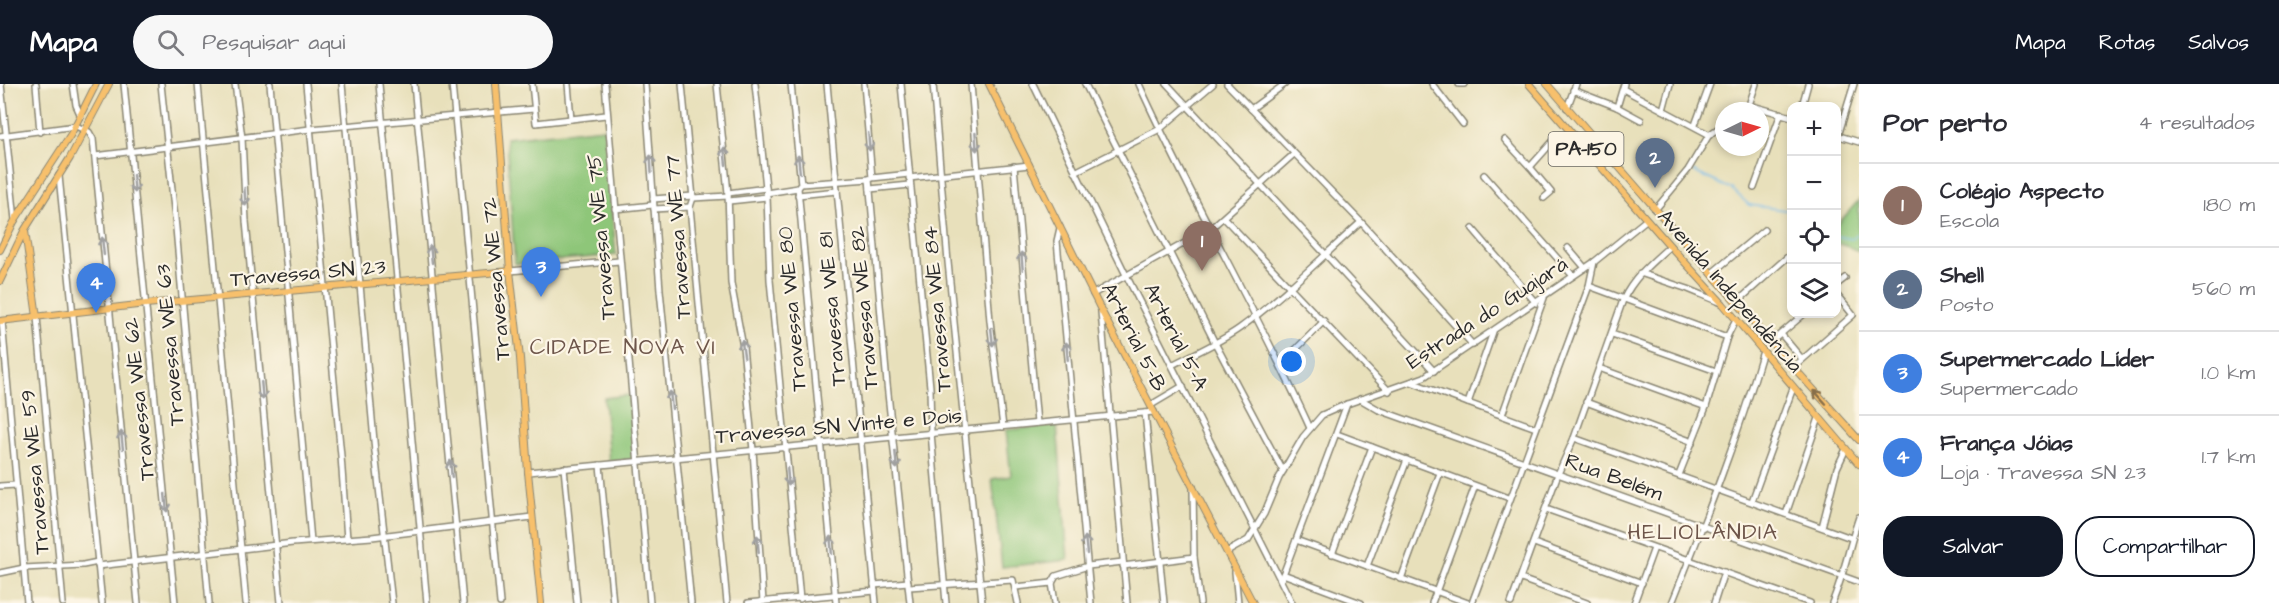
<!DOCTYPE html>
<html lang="pt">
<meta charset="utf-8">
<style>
body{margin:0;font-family:"Architects Daughter",sans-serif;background:#f7f7f7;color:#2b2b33}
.controls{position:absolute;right:18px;top:18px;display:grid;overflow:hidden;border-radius:12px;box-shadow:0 3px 9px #0003}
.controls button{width:54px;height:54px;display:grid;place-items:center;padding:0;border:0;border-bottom:2px solid #e1e1e2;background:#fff;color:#2b2b33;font:30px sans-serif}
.compass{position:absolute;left:1715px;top:18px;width:54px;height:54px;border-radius:50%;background:#fff;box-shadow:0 3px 9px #0003;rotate:85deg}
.you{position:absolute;left:1292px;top:278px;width:21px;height:21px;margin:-15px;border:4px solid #fff;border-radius:50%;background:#1a73e8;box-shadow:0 0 0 9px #1a73e833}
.badge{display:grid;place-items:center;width:39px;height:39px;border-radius:50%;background:#111827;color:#fff;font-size:20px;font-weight:700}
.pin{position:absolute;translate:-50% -50px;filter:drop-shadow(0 2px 3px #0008)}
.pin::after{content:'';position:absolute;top:32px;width:21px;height:18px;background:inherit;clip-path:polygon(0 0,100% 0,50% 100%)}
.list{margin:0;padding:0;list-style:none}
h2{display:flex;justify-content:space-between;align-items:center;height:78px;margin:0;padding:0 24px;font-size:26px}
h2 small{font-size:20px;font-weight:400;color:#7c7c81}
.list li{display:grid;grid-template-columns:39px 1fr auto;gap:18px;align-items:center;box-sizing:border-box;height:84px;padding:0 24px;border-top:2px solid #e1e1e2}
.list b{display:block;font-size:22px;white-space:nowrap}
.list p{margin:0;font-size:20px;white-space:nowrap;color:#7c7c81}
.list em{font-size:20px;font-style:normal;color:#7c7c81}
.actions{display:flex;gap:12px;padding:18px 24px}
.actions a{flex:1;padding:14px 0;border:2px solid #111827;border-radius:24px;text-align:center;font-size:21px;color:#111827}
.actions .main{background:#111827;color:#fff}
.icon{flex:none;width:33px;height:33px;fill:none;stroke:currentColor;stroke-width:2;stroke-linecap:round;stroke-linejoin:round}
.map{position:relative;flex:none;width:1859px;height:519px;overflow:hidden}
header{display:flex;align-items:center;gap:36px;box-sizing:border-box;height:84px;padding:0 30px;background:#111827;color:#fff}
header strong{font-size:28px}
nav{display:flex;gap:33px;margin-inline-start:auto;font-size:21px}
.search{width:420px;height:54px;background:#f7f7f7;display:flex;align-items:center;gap:15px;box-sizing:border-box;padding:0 21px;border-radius:33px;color:#7c7c81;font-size:22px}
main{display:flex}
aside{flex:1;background:#fff}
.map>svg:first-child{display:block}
.green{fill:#8ec679;stroke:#5c7852;stroke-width:1.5}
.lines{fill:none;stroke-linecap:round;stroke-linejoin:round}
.stream{stroke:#76bced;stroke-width:1.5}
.minor-casing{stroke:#8a8673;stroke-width:8}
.major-casing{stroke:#8a8673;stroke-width:8}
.minor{stroke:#fff;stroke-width:5}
.major{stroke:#f7c06c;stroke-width:6}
.oneway{stroke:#a0a0a0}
.oneway2{stroke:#876e48}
.labels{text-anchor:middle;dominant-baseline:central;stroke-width:4.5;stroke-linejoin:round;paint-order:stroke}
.shield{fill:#fcf5e5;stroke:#6a6863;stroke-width:1.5}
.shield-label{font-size:20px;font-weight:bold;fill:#2b2b2b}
.street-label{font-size:21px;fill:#2b2b2b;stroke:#fcf5e5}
.neighbourhood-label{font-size:22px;letter-spacing:1.5px;fill:#6d554a;stroke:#fcf5e5}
</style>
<header>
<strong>Mapa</strong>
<div class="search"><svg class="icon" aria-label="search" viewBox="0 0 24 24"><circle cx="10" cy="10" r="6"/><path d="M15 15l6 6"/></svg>Pesquisar aqui</div>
<nav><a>Mapa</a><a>Rotas</a><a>Salvos</a></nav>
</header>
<main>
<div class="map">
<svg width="1859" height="519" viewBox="0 0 1859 519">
<rect width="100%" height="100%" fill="#fcf5e5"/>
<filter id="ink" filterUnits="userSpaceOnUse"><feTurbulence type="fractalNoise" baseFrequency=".0167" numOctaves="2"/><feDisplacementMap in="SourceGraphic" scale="12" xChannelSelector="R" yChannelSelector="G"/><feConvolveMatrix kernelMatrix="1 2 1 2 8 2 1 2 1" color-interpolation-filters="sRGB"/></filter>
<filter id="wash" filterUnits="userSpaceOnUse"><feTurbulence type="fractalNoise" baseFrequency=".008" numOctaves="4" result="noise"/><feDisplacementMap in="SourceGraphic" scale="24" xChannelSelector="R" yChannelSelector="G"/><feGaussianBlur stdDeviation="1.35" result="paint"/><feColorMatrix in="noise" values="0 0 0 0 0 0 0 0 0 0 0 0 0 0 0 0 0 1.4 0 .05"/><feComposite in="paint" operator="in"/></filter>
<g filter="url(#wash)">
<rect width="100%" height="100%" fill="#e8e0bb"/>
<g class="green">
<polygon points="604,44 616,171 515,180 506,54"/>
<polygon points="1859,116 1859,167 1837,159 1836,139 1838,140"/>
<polygon points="629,311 635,375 609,378 604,314"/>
<polygon points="1057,341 1068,476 1002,483 992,395 1011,392 1006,346"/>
</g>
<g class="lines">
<g class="stream">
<polyline points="1692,87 1733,106 1749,121 1792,127"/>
<polyline points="1836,152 1852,155 1859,150"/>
</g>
</g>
</g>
<g filter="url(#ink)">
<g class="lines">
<defs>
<g id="minor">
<polyline points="1,0 15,136"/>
<polyline points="36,0 40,48"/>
<polyline points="73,0 76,21 81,32"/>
<polyline points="124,0 175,519"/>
<polyline points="161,0 176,144 209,519"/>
<polyline points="198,0 246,519"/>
<polyline points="235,0 242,54 246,137 281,519"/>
<polyline points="270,0 311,457"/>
<polyline points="306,0 341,372 347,455"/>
<polyline points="342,0 375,368 392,519"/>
<polyline points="379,0 427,519"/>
<polyline points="414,0 463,519"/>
<polyline points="452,0 500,519"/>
<polyline points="532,0 536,39 606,31"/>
<polyline points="568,0 571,35"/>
<polyline points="605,0 650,519"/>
<polyline points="645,0 660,206 691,519"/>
<polyline points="682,0 693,114 690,123 727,519"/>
<polyline points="717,0 728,109 731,199 743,263 753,366 763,518"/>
<polyline points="755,0 767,113 770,196 800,515"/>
<polyline points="791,0 801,100 798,104 836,519"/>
<polyline points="827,0 876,519"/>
<polyline points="864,0 872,94 869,95 887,300 910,519"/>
<polyline points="901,0 930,303 931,349 946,519"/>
<polyline points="933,0 948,178 982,519"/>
<polyline points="971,0 990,237 1003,343"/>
<polyline points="1033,0 1126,191 1292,519"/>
<polyline points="1085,0 1215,259 1283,387"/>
<path d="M1139,0C1192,117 1257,227 1310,344"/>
<polyline points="1167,0 1434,287"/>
<polyline points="1227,0 1361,138 1473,261"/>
<polyline points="1432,0 1463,40"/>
<polyline points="1459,0 1464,0"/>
<polyline points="1623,5 1710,51"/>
<polyline points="1573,6 1617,23 1641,36"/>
<polyline points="1749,21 1792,33"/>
<polyline points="1749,21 1756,0"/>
<polyline points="1802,22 1808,0"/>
<polyline points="1617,23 1624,0"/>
<polyline points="1567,24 1576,0"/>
<polyline points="1251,25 1285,0"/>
<polyline points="1663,26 1670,0"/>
<polyline points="1741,27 1749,21"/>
<polyline points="1695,41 1710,0"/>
<polyline points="1836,51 1859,58"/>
<polyline points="0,52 76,42 89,48 93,55 138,519"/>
<polyline points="1838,52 1854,0"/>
<polyline points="1505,56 1530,83"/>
<polyline points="95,72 310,45 534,25"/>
<polyline points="1014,82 1037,339"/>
<polyline points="1075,88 1160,45 1213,0"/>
<polyline points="1484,91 1573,192"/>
<polyline points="59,92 102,519"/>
<polyline points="872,94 909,90"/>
<polyline points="909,94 1029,81"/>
<polyline points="801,100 869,95"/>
<polyline points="1754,104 1781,29"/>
<polyline points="870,105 910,101"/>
<polyline points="728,109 766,104"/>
<polyline points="766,109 798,104"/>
<polyline points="798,111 837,107"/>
<polyline points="693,114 728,112"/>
<polyline points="1544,114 1551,108 1530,83 1555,55 1568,55 1574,52"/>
<polyline points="653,115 693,112"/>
<polyline points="729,117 767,113"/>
<polyline points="615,125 653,121"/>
<polyline points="654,125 690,123"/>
<polyline points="1655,126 1688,86 1709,51 1724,40"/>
<polyline points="1224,134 1389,307"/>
<polyline points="1060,144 1057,157 1058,168 1091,519"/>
<polyline points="1473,145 1536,219"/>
<polyline points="1568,164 1585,184"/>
<polyline points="510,187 619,177"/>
<polyline points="1640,189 1688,205 1722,219"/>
<polyline points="1712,189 1764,146"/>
<polyline points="1836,201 1845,194"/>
<polyline points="1589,202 1727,253"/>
<polyline points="1093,210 1210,145 1294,70"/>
<polyline points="1737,218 1792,169"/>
<polyline points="1101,228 1127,519"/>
<polyline points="37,233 63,519"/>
<polyline points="2,237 27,519"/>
<polyline points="1612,250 1716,287"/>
<polyline points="1781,250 1802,275"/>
<polyline points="1771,258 1804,230"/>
<polyline points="1281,280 1324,237"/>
<path d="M1172,281C1195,269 1219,259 1240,244C1284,212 1321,174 1361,138"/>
<polyline points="1794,283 1853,231 1836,210"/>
<polyline points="1599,284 1706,323"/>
<polyline points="1411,298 1536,344"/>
<polyline points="1360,315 1379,326 1859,498"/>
<polyline points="1586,318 1693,358"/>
<polyline points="1468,319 1493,248"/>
<polyline points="1151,321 1183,302"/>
<polyline points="1145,329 1164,519"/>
<polyline points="1502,331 1544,214"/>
<polyline points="1337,350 1509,414"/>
<polyline points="1574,354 1851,454"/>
<polyline points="600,381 613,519"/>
<polyline points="564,384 577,519"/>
<polyline points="528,388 1154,328"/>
<polyline points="1679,391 1706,323 1727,253 1736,235"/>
<polyline points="0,402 16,401"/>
<polyline points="1193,403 1194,473 1200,519"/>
<polyline points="1752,417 1793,304"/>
<polyline points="1546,425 1810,519"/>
<polyline points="1786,430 1819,334"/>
<polyline points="1822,443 1837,384 1846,365"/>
<polyline points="1296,456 1468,519"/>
<polyline points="1534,459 1642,499"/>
<polyline points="1227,468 1248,456 1264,430 1279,394 1303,353 1322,331 1347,320 1424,293 1594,178 1646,136"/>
<polyline points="1332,470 1372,363"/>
<polyline points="98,482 293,459 372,453 532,433"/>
<polyline points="1123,482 1194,473"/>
<polyline points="1367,482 1407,376"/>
<polyline points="1235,488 1238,519"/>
<polyline points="0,489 24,484 83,481 98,478"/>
<polyline points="1283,490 1361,519"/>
<polyline points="1401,495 1440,389"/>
<polyline points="1521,495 1587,519"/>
<polyline points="1281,496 1347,320"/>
<polyline points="1052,499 1056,492 1088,482 1123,478"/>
<polyline points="1052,499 1055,519"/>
<polyline points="874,501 908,498"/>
<polyline points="909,503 1013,496 1018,519"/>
<polyline points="1016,503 1052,499"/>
<polyline points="748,519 875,507"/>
<polyline points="1432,519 1475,402"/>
<polyline points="1472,519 1589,202 1594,178"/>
<path d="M1511,519L1558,390L1574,354L1623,216C1634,193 1651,179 1670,162"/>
<polyline points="1634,519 1654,464"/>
<path d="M1672,519C1705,437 1738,353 1763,267"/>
<polyline points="1714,519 1724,488"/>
<path d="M1832,519C1844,491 1849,462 1859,433"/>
</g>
<g id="major">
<polyline points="496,0 510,187 520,274 528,388 541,519"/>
<polyline points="989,0 1101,226 1253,519"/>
<polyline points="1529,0 1670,162 1723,220 1859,380"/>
<polyline points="1547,0 1778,266 1859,356"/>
<polyline points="25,147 37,233"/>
<polyline points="0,166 15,136 71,50 96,0"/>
<polyline points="0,197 24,147 70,74 109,0"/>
<polyline points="0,237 146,220 510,187"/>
</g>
</defs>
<use href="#minor" class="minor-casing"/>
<use href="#major" class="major-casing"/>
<use href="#minor" class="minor"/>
<use href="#major" class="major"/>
</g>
<defs><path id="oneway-shaft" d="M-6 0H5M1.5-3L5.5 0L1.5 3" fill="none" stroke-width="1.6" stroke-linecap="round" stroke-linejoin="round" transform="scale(1.5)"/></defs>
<g class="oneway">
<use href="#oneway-shaft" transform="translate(869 58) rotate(85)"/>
<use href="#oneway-shaft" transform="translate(976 58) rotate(86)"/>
<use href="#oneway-shaft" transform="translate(725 72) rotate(-96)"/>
<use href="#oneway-shaft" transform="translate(651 80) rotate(-93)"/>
<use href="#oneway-shaft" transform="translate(799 80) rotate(-96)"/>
<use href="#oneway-shaft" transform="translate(134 100) rotate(84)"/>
<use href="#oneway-shaft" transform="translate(245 113) rotate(87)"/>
<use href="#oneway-shaft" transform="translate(103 162) rotate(-96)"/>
<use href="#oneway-shaft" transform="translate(431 170) rotate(-96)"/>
<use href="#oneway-shaft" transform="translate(1022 177) rotate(-95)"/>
<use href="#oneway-shaft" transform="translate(992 253) rotate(84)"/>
<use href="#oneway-shaft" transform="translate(743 265) rotate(-98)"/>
<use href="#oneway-shaft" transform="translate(1067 267) rotate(-95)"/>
<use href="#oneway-shaft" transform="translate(262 307) rotate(85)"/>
<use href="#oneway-shaft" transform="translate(671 316) rotate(-96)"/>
<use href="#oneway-shaft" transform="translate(122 356) rotate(-96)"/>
<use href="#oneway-shaft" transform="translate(896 376) rotate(85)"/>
<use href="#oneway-shaft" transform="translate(451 385) rotate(-95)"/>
<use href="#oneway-shaft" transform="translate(788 393) rotate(85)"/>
<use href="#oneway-shaft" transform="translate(166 419) rotate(84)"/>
<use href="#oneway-shaft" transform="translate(758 460) rotate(-95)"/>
<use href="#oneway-shaft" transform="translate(831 461) rotate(-95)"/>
<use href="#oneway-shaft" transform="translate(1086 461) rotate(-96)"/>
</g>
<use class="oneway2" href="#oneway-shaft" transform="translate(1820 313) rotate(-132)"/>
</g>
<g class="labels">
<rect class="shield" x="1548.5" y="48" width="75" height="34" rx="4.5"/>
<g class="shield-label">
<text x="1586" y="65">PA-150</text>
</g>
<g class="street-label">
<text transform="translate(601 153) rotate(-95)">Travessa WE 75</text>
<text transform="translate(678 153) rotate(-94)">Travessa WE 77</text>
<text transform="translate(308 189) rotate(-5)">Travessa SN 23</text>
<text transform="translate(496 195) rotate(-95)">Travessa WE 72</text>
<text transform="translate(1730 207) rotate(49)">Avenida Independência</text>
<text transform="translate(864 224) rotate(-95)">Travessa WE 82</text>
<text transform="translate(792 225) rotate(-95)">Travessa WE 80</text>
<text transform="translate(832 225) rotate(-95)">Travessa WE 81</text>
<text transform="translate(937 225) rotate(-95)">Travessa WE 84</text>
<text transform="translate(1487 229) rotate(-33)">Estrada do Guajará</text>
<text transform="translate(1134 253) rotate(63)">Arterial 5-B</text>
<text transform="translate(1176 253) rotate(63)">Arterial 5-A</text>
<text transform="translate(170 261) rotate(-95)">Travessa WE 63</text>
<text transform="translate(139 315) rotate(-96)">Travessa WE 62</text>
<text transform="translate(839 342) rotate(-5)">Travessa SN Vinte e Dois</text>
<text transform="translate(35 388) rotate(-95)">Travessa WE 59</text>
<text transform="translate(1614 393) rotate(20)">Rua Belém</text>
</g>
<g class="neighbourhood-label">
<text x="623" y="263">CIDADE NOVA VI</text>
<text x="1703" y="448">HELIOLÂNDIA</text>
</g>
</g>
</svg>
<div class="controls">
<button>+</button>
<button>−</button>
<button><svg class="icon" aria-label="locate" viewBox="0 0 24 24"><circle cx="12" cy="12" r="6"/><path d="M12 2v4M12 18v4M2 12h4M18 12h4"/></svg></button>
<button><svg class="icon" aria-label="layers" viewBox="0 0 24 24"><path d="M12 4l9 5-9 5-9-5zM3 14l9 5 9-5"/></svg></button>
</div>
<svg class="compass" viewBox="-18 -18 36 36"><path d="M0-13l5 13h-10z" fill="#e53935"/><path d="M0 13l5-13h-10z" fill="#7c7c81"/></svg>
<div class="you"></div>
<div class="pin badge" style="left:1202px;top:187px;background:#8d6e63">1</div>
<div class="pin badge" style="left:1655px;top:104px;background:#5c6f8a">2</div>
<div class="pin badge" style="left:541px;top:213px;background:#3f7fe0">3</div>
<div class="pin badge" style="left:96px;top:229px;background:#3f7fe0">4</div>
</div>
<aside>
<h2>Por perto<small>4 resultados</small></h2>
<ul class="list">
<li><span class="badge" style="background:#8d6e63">1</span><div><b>Colégio Aspecto</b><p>Escola</p></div><em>180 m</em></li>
<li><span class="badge" style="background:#5c6f8a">2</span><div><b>Shell</b><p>Posto</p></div><em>560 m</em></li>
<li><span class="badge" style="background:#3f7fe0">3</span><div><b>Supermercado Líder</b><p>Supermercado</p></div><em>1.0 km</em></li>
<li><span class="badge" style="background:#3f7fe0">4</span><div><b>França Jóias</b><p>Loja · Travessa SN 23</p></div><em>1.7 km</em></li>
</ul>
<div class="actions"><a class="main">Salvar</a><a>Compartilhar</a></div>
</aside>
</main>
